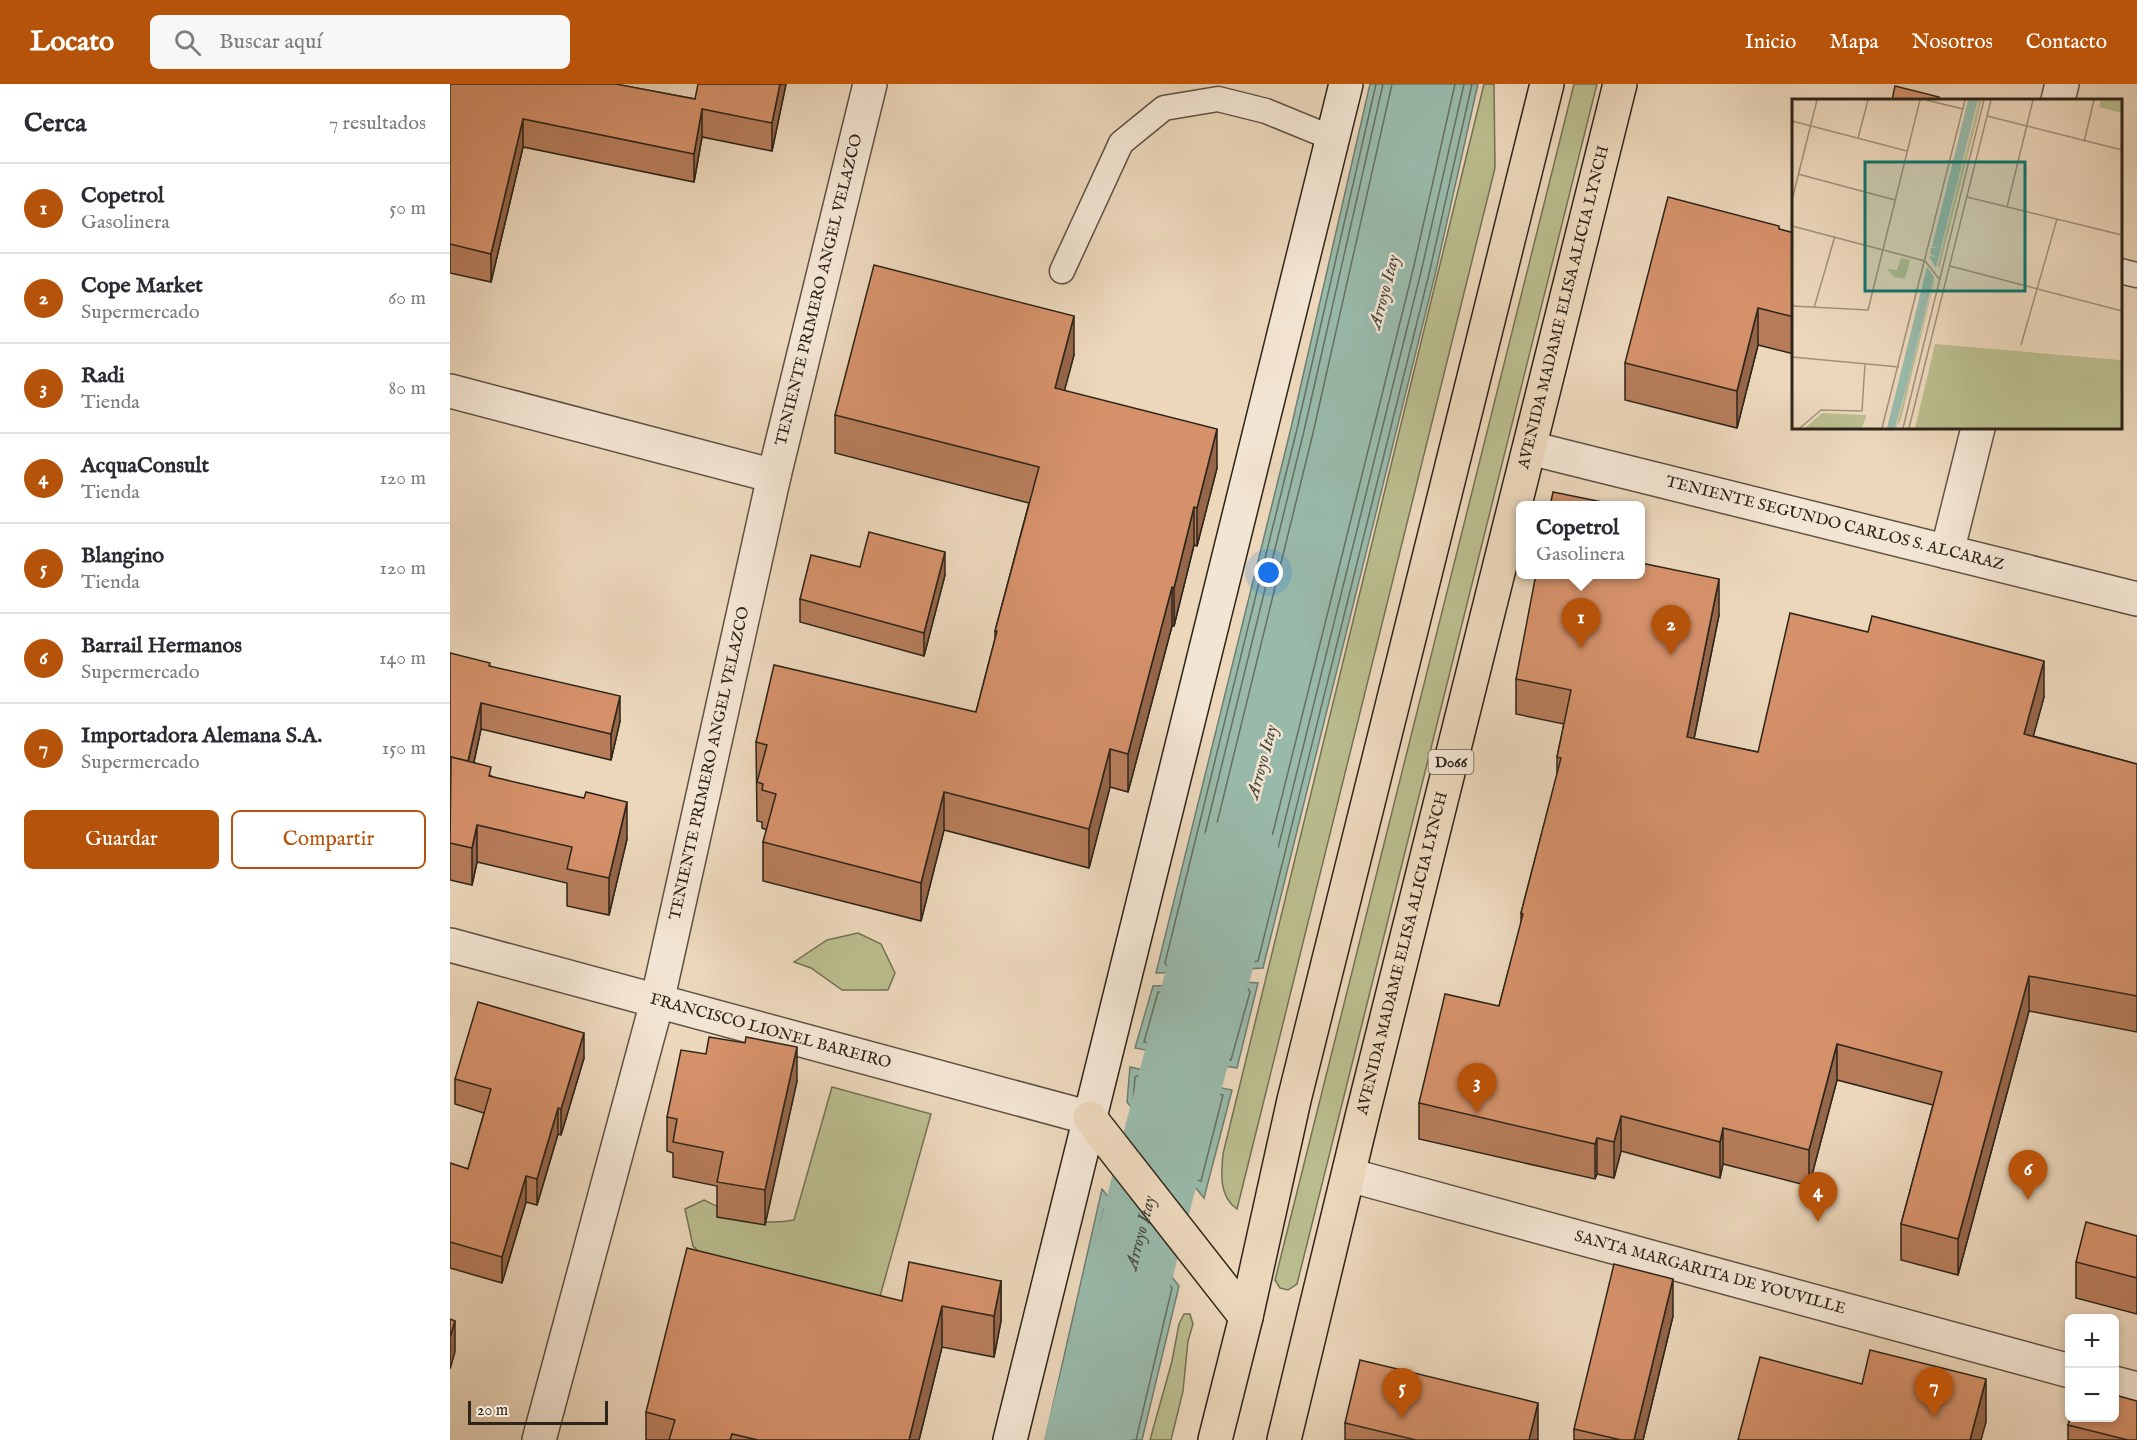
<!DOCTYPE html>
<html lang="es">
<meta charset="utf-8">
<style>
body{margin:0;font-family:"IM FELL English",serif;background:#f7f7f7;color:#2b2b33}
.controls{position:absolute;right:18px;bottom:18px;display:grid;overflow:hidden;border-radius:9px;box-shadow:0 3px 9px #0003}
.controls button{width:54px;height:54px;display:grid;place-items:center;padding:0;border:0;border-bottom:2px solid #e1e1e2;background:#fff;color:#2b2b33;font:30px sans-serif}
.scale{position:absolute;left:18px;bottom:15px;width:140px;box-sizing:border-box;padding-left:6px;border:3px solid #2e251a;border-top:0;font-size:16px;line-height:21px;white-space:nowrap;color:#2e251a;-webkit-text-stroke:4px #f3e5d3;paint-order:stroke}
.you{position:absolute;left:819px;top:489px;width:21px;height:21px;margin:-15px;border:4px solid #fff;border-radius:50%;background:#1a73e8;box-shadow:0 0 0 9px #1a73e833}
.badge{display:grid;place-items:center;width:39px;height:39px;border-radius:50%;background:#b45309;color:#fff;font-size:20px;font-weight:700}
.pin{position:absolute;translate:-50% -50px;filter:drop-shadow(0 2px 3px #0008)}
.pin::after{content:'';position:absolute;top:32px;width:21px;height:18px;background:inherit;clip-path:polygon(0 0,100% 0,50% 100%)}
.popup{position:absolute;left:1066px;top:417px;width:129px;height:78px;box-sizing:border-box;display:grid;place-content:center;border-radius:9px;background:#fff;filter:drop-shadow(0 2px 4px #0005);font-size:20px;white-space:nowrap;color:#7c7c81}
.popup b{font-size:22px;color:#2b2b33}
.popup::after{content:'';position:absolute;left:50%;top:100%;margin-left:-12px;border:12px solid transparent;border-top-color:#fff}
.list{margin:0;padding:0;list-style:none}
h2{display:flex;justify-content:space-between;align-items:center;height:78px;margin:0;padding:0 24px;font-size:26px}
h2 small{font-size:20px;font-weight:400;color:#7c7c81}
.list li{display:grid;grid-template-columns:39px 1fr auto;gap:18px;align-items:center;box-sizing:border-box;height:90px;padding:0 24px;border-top:2px solid #e1e1e2}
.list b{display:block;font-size:22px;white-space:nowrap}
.list p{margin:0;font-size:20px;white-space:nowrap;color:#7c7c81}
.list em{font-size:20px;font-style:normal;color:#7c7c81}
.actions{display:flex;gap:12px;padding:18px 24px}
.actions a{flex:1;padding:14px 0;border:2px solid #b45309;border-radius:9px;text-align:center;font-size:21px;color:#b45309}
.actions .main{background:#b45309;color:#fff}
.icon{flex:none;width:33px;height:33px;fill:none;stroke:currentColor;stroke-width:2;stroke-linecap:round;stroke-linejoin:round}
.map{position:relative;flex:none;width:1687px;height:1356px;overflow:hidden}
header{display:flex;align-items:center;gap:36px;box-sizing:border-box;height:84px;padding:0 30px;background:#b45309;color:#fff}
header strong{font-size:28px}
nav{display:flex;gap:33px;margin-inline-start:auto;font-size:21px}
.search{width:420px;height:54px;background:#f7f7f7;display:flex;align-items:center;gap:15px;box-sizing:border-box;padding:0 21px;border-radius:9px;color:#7c7c81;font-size:22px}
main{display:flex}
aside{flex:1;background:#fff}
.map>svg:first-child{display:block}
.green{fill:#babd8e;stroke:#747154;stroke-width:1.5}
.water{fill:#99baab;stroke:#6e7e71;stroke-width:1.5}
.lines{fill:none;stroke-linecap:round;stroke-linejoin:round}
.shore{stroke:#647062;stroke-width:1.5}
.river{stroke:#99baab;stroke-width:84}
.service-casing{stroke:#5e5242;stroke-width:27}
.minor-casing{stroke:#5e5242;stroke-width:36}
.tertiary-casing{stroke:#5e5242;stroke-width:36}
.secondary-casing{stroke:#2e251a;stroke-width:36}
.trunk-casing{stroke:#2e251a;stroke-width:36}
.service{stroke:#f3e5d3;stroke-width:24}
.minor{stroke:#f3e5d3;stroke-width:33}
.tertiary{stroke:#f3e5d3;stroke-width:33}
.secondary{stroke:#f3e5d3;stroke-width:33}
.trunk{stroke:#ecd7bb;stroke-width:33}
.wall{fill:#b77d5b;stroke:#2e251a;stroke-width:1.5}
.shaded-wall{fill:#95664a;stroke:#2e251a;stroke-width:1.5}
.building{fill:#d5916a;stroke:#2e251a;stroke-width:1.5}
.labels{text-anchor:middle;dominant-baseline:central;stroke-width:5;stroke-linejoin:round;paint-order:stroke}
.shield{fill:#f3e5d3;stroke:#695f52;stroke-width:1.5}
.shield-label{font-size:15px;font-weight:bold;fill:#2e251a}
.street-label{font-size:16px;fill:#2e251a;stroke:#f3e5d3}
.water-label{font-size:18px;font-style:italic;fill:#494a3e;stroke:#f3e5d3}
.inset-road{fill:none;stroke:#a0907b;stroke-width:1.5}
.view{fill:#0f766e;fill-opacity:0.15;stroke:#0f766e;stroke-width:3}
.inset-edge{fill:none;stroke:#2e251a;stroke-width:3}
</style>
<header>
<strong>Locato</strong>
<div class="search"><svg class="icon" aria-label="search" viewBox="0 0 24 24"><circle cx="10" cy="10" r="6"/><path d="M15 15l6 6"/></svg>Buscar aquí</div>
<nav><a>Inicio</a><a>Mapa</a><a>Nosotros</a><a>Contacto</a></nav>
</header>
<main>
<aside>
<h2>Cerca<small>7 resultados</small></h2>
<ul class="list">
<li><span class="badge">1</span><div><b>Copetrol</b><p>Gasolinera</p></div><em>50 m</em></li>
<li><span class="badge">2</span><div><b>Cope Market</b><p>Supermercado</p></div><em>60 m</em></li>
<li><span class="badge">3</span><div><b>Radi</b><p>Tienda</p></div><em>80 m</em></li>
<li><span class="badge">4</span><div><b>AcquaConsult</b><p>Tienda</p></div><em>120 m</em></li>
<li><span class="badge">5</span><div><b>Blangino</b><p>Tienda</p></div><em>120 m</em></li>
<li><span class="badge">6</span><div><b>Barrail Hermanos</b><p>Supermercado</p></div><em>140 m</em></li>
<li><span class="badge">7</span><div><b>Importadora Alemana S.A.</b><p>Supermercado</p></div><em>150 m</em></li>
</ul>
<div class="actions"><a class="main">Guardar</a><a>Compartir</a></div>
</aside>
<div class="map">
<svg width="1687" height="1356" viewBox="0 0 1687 1356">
<rect width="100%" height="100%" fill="#ecd7bb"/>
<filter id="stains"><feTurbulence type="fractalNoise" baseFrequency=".00333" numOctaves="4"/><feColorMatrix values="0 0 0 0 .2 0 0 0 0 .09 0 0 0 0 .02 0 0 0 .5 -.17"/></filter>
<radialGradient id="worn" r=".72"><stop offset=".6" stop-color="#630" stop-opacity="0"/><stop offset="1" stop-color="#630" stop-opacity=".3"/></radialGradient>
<g class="green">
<path d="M1034,0H1044L1045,84L787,1125C769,1113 771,1089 773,1070Z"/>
<polygon points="1124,0 1147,0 847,1200 838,1206 830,1204 825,1196"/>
<polygon points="408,849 431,860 445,889 438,906 392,906 361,884 344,878 377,856"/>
<path d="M382,1003L481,1030L427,1223L273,1190L243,1162L235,1125L254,1116C286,1132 307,1143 344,1136Z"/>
<polygon points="734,1230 740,1230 743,1240 738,1257 733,1307 721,1356 700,1356 722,1277 729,1240"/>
</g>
<g class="water">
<polygon points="920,0 1028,0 985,191 813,884 798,885 794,898 808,899 787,984 767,981 762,1002 782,1006 754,1114 677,1018 680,983 762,1002 767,980 685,964 703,902 792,899 796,886 706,889 841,344"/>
<polygon points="652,1105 729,1202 692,1356 595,1356"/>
</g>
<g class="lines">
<g class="shore">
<polyline points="926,0 847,345 715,879 717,882 797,879 808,877 979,190 1022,0"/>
<polyline points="933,0 854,347 725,871 727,874 796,872 802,869 971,188 1014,0"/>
<polyline points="942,0 863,349 737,861 739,865 792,863 795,861 963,186 1005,0"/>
<polygon points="793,905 798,905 800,908 781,976 694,958 708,908"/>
<polygon points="787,913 790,916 776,968 703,952 714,915"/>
<polygon points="775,922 778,925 769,957 715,945 721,924"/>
<polygon points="689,991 773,1011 751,1097 747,1096 683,1017 685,993"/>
<polygon points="695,1000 764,1017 748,1081 744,1080 691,1015 692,1002"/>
<polygon points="708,1012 753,1024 744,1061 740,1061 705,1017 705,1014"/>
<polyline points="601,1356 654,1125 657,1122 722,1204 686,1356"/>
<polyline points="609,1356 658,1142 661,1139 714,1206 679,1356"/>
<polyline points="618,1356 662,1162 665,1159 705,1208 670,1356"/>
</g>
<path class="river" id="s1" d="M637,1356L788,775"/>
<defs>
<g id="service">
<polyline points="612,187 671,59 714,24 768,15 816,27 882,54"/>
<polyline points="1670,187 1687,191"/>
</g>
<g id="minor">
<polyline points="1608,16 1612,0"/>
<polyline points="0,307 324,392"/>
<path id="s2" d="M1080,364L1687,515"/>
<polyline points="1497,468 1528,344"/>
<path id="s3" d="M0,861L640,1034"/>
<path id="s4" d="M89,1356L207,918L324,392L420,0"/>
</g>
<g id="tertiary">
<path id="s5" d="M899,1091L1620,1287"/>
<polyline points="1664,1299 1687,1305"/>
</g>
<polyline id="secondary" points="560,1356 896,0"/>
<g id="trunk">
<polyline points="640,1034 796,1233"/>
<polyline points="765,1356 796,1233 844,1016 1097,0"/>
<path id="s6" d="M834,1356L912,1033L1170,0"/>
</g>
</defs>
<use href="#service" class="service-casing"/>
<use href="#minor" class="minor-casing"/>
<use href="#tertiary" class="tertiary-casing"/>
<use href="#secondary" class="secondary-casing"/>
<use href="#trunk" class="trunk-casing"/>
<use href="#service" class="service"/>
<use href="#minor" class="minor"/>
<use href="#tertiary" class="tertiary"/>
<use href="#secondary" class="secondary"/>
<use href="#trunk" class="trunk"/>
</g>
<g class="wall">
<polygon points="0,0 169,1 245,15 336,0 322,67 252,53 244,98 73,63 41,198 0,189"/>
<polygon points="1329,145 1344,149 1344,270 1308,261 1287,344 1175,316 1175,279"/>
<polygon points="624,271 614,306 767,384 747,462 744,461 724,542 722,542 678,708 660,703 639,784 494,746 471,837 313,797 313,758 317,746 312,744 312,738 307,737 306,658 526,628 545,555 545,547 579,419 385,369 385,331"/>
<polygon points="410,483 495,491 474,572 350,538 350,515"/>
<polygon points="1269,531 1244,655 1308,668 1594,613 1583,652 1687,680 1687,948 1579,927 1508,1191 1451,1176 1451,1140 1483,1021 1387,996 1359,1102 1273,1080 1270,1094 1171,1067 1164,1094 1147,1090 1145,1095 969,1055 969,1019 1049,922 1071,841 1071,829 1107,691 1107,673 1114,640 1066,630 1066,595"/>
<polygon points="0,569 40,582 170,637 161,676 31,645 24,678 41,692 177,755 159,831 117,822 117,799 27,778 22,801 0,796"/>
<polygon points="134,974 111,1051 108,1050 87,1121 76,1118 52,1199 0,1184 0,1079 18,1085 34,1029 5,1020 5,995"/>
<polygon points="347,997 315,1141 267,1133 267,1102 223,1093 223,1069 217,1067 217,1033"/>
<polygon points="1687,1152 1687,1230 1626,1214 1626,1178"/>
<polygon points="551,1197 551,1237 544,1273 492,1263 469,1356 196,1356 196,1328 452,1217"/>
<polygon points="1223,1232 1193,1356 1124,1356 1124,1345"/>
<polygon points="895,1339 1088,1356 895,1356"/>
<polygon points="1618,1341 1687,1356 1618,1356"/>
</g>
<g class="shaded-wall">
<polygon points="330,0 336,0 322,67 322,39"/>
<polygon points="252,25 252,53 244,98 244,70"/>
<polygon points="73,35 73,63 41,198 41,170"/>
<polygon points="1308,224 1308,261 1287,344 1287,307"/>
<polygon points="624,232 624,271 605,342 605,304"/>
<polygon points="767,345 767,384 747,462 747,424"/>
<polygon points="744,423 744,461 724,542 724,504"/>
<polygon points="495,468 495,491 474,572 474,549"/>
<polygon points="1269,495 1269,531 1237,689 1237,653"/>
<polygon points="722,503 722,542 678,708 678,670"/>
<polygon points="1594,577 1594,613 1574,686 1574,650"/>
<polygon points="170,612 170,637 161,676 161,650"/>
<polygon points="31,619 31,645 17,709 17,683"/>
<polygon points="660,665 660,703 639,784 639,745"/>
<polygon points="494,708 494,746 471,837 471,799"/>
<polygon points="177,718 177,755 159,831 159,794"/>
<polygon points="27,741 27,778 22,801 22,764"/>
<polygon points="1579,892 1579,927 1508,1191 1508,1155"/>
<polygon points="134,949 134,974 111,1051 111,1025"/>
<polygon points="1387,960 1387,996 1359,1102 1359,1066"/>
<polygon points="347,963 347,997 315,1141 315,1106"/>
<polygon points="108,1024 108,1050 87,1121 87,1095"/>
<polygon points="1171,1032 1171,1067 1164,1094 1164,1058"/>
<polygon points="1273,1044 1273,1080 1270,1094 1270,1058"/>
<polygon points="1147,1054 1147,1090 1145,1095 1145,1060"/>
<polygon points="76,1092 76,1118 52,1199 52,1173"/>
<polygon points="1223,1195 1223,1232 1193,1356 1184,1356"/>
<polygon points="551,1197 551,1237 544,1273 544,1232"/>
<polygon points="492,1222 492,1263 469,1356 459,1356"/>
<polygon points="5,1237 5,1268 0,1285 0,1253"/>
<polygon points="1536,1295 1536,1338 1531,1356 1520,1356"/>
<polygon points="1088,1319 1088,1356 1079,1356"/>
</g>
<g class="building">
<polygon points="0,0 166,0 245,15 248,0 330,0 322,39 252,25 244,70 73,35 41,170 0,160"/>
<polygon points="1445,2 1489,13 1488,16 1442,16"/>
<polygon points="1218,113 1329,142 1329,145 1344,149 1344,233 1308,224 1287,307 1175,279"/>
<polygon points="424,181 624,232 605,304 767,345 747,424 744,423 724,504 722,503 678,670 660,665 639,745 494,708 471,799 313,758 326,710 312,706 313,700 307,698 317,661 306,658 324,581 526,628 547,547 545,547 589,383 385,331"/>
<polygon points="1103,408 1172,422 1100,422"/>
<polygon points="419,448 495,468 474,549 350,515 361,471 410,483"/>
<polygon points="1191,479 1269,495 1237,653 1308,668 1340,529 1418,548 1422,532 1594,577 1574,650 1687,680 1687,912 1579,892 1508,1155 1451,1140 1492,988 1387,960 1359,1066 1273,1044 1270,1058 1171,1032 1164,1058 1147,1054 1145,1060 969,1019 995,910 1049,922 1073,830 1071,829 1111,674 1107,673 1121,606 1066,595 1086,490 1191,490"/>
<polygon points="0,569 40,579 39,582 170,612 161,650 31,619 18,677 1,673 0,675"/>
<polygon points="1,673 41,683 39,692 134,714 136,708 177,718 159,794 117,785 122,763 27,741 22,764 0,759"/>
<polygon points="28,918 134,949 111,1025 108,1024 87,1095 76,1092 52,1173 0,1158 0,1079 18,1085 41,1005 5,995"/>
<polygon points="259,953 295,959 296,953 347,963 315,1106 267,1098 273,1068 223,1058 227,1035 217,1033 231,966 256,970"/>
<polygon points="1636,1138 1687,1152 1687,1194 1626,1178"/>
<polygon points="237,1164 452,1217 459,1178 551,1197 544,1232 492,1222 459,1356 308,1356 282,1350 280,1356 219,1356 225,1336 196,1328"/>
<polygon points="1164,1180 1223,1195 1184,1356 1171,1356 1124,1345"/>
<polygon points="0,1235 5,1237 0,1253"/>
<polygon points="1420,1266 1536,1295 1520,1356 1288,1356 1310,1273 1412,1300"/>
<polygon points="910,1276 1088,1319 1079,1356 966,1356 895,1339"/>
<polygon points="1665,1311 1687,1317 1687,1356 1678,1356 1618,1341 1620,1334 1665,1334"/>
</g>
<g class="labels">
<rect class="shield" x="978.5" y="666" width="45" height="24" rx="4.5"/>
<g class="shield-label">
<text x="1001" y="678">D066</text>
</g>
<g class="street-label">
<text stroke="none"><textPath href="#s4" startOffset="1184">TENIENTE PRIMERO ANGEL VELAZCO</textPath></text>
<text stroke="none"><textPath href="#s6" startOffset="1167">AVENIDA MADAME ELISA ALICIA LYNCH</textPath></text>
<text stroke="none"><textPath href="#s2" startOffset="314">TENIENTE SEGUNDO CARLOS S. ALCARAZ</textPath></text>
<text stroke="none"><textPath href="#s4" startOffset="698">TENIENTE PRIMERO ANGEL VELAZCO</textPath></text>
<text stroke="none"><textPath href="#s6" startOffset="501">AVENIDA MADAME ELISA ALICIA LYNCH</textPath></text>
<text stroke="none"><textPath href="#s3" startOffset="332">FRANCISCO LIONEL BAREIRO</textPath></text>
<text stroke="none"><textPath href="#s5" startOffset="374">SANTA MARGARITA DE YOUVILLE</textPath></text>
</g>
<g class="water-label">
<text transform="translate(935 208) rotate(-75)">Arroyo Itay</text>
<text transform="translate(813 678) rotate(-75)">Arroyo Itay</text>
<text stroke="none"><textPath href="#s1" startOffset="214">Arroyo Itay</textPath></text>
</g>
</g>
<g transform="translate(1342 15)">
<rect width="330" height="330" fill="#ecd7bb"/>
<path d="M187,1H190L147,170L146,165ZM309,1H330V14L307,8ZM109,159L118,161L113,180L102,178L95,170L105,171ZM143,180L109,320L104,329L142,181ZM143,245L328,261L330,252V329H123ZM30,314L74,316V318L70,329H13Z" fill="#babd8e"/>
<path d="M176,1H186L144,169L137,157L145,158L138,155L139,149L148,148H140ZM135,168L142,178L116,282L103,329H95Z" fill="#99baab"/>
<path class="inset-road" d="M134,1L171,10M195,17L330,51M0,22L115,52M66,39L76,1M292,43L302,1M6,75L103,101M175,98L330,136M0,101L25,1M215,108L241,1M0,127L133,162M133,162L148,181M158,167L330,212M0,207L76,211L128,1M22,209L43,137M229,246L265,120M0,258L107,268M8,329L29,311L70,312L73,264M90,329L173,1M111,329L192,1M117,329L199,1"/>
<path class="view" d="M73,63H233V192H73Z"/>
<rect width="330" height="330" class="inset-edge"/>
</g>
<rect width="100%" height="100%" filter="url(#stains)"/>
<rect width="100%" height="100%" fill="url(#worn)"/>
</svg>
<div class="controls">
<button>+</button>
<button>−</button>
</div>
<div class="scale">20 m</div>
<div class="you"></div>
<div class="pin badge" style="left:1131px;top:564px">1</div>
<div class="popup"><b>Copetrol</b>Gasolinera</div>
<div class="pin badge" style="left:1221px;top:571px">2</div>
<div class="pin badge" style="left:1027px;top:1029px">3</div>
<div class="pin badge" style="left:1368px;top:1138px">4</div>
<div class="pin badge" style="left:952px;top:1334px">5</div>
<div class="pin badge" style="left:1578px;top:1116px">6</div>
<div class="pin badge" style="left:1484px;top:1333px">7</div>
</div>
</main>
